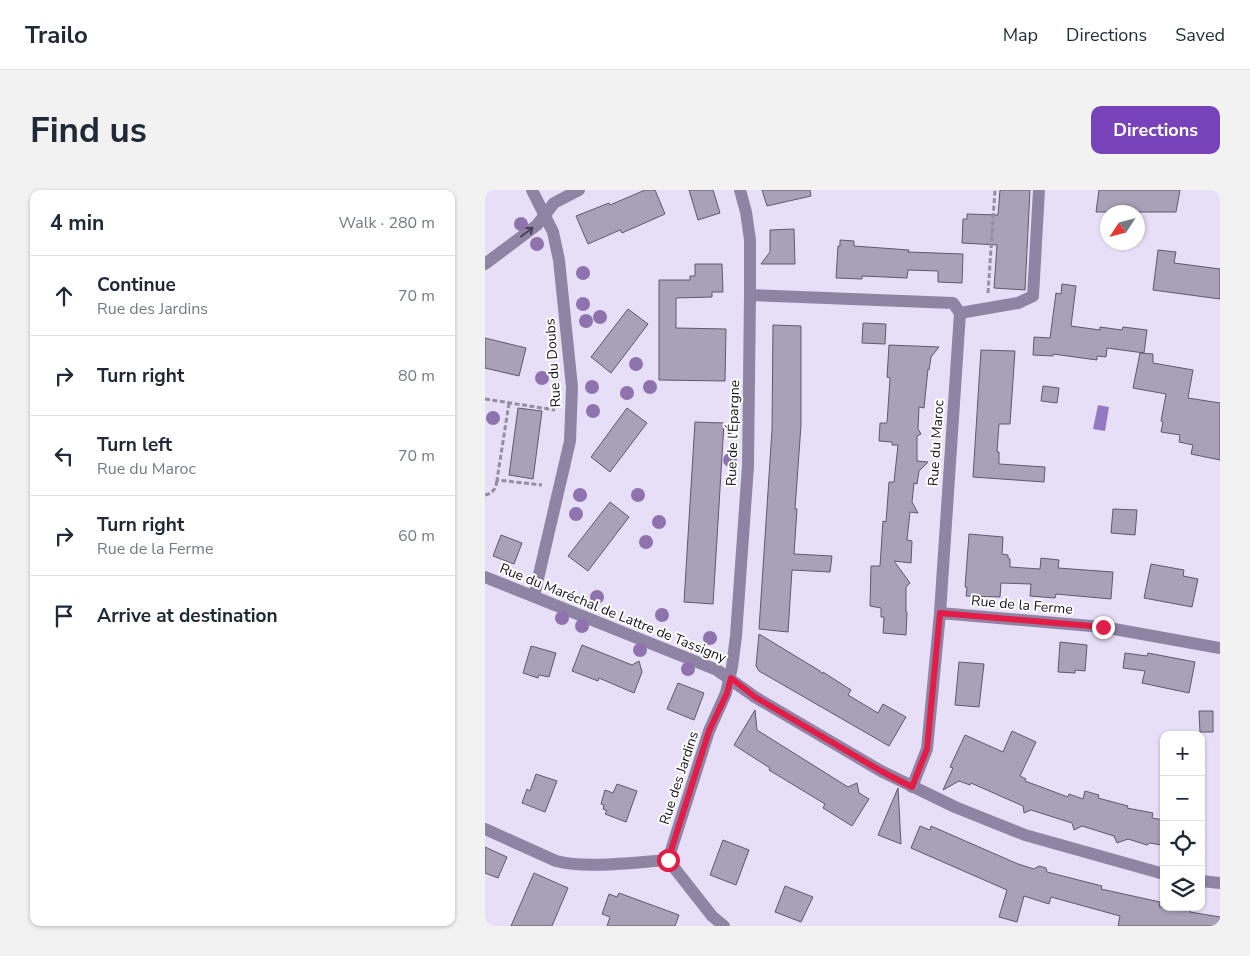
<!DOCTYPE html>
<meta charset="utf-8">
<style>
body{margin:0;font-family:"Nunito Sans",sans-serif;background:#f2f2f3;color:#1f2937}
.controls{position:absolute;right:15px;bottom:15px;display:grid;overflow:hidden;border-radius:10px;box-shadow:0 1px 4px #0004}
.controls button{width:45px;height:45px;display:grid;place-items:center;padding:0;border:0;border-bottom:1px solid #e0e1e3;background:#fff;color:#1f2937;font:25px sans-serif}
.compass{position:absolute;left:615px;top:15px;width:45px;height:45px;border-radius:50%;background:#fff;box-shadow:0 1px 4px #0004;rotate:234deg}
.stop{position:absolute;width:15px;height:15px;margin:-11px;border:4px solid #e11d48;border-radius:50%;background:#fff}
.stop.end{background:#e11d48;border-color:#fff;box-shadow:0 1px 5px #0008}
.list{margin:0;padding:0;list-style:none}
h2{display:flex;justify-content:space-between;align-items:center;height:65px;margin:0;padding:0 20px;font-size:21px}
h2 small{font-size:16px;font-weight:400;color:#747a83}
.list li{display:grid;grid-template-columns:32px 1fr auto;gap:15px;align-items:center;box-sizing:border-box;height:80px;padding:0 20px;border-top:1px solid #e0e1e3}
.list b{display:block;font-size:19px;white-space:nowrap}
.list p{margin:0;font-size:16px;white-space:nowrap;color:#747a83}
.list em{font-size:16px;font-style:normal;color:#747a83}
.icon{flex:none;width:28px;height:28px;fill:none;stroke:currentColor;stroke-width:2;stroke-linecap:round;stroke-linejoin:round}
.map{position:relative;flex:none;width:735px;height:736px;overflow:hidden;border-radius:10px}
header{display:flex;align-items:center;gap:30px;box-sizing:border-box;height:70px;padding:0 25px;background:#fff;border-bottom:1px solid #e0e1e3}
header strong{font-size:24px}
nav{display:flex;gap:28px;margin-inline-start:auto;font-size:18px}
.intro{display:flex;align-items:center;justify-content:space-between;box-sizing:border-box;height:120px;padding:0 30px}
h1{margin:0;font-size:35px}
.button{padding:12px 22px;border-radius:10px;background:#7843ba;color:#fff;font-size:18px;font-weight:700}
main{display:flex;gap:30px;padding:0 30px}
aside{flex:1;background:#fff;border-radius:10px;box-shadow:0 1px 4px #0004}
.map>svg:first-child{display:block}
.water{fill:#9479c2}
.building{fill:#a8a1b7;stroke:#60596d}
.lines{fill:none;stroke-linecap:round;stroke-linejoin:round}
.path{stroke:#948ea0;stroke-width:3;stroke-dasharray:5 2.5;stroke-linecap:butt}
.minor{stroke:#9084a5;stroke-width:12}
.tree{fill:#8e73ae}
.oneway{stroke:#474153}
.route{stroke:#e11d48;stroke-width:6}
.labels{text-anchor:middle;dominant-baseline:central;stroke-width:4;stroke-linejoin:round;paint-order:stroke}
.street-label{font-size:14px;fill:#17141c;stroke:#fff}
</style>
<header>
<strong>Trailo</strong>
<nav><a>Map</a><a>Directions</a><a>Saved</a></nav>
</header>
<div class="intro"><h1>Find us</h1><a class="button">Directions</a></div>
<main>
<aside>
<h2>4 min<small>Walk · 280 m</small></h2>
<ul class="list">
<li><svg class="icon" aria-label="ahead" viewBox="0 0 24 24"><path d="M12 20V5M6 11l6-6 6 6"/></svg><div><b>Continue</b><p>Rue des Jardins</p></div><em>70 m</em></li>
<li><svg class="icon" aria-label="right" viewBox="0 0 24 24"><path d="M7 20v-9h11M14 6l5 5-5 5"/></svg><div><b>Turn right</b></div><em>80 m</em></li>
<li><svg class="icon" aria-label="left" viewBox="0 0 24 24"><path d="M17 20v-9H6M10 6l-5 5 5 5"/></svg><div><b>Turn left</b><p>Rue du Maroc</p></div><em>70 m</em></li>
<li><svg class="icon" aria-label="right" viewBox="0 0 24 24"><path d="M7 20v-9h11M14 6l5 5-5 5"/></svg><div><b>Turn right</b><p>Rue de la Ferme</p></div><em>60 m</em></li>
<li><svg class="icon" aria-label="arrive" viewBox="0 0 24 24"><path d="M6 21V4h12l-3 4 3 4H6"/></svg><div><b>Arrive at destination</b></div></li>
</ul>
</aside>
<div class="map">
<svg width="735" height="736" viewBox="0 0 735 736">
<rect width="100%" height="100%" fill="#e7dff7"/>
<polygon class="water" points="613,215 624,217 620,241 608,239"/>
<g class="building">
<polygon points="160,0 170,0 180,24 137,43 135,40 103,54 91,26 124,13 125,15"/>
<polygon points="204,0 228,0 235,23 213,30"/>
<polygon points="277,0 325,0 326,6 282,16"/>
<polygon points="515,0 545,0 540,100 509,98 512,55 477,53 478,29 482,29 482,24 513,25"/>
<polygon points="614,0 695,0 691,22 611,22"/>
<polygon points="309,39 310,74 276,74 285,62 285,40"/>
<polygon points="355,50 369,51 369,56 424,60 423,62 478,64 477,93 453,92 453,81 423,80 422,88 377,86 377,89 351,88 353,56 355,56"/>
<polygon points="673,60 691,62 689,73 735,79 735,109 668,100"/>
<polygon points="210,74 237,74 238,102 227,102 227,107 191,108 191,138 241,139 240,191 174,190 174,90 205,90 205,86 210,86"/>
<polygon points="577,94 591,96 586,136 615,140 615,137 637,140 638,137 662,140 659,163 622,158 621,167 612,166 612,170 568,164 568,166 548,165 549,147 565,148 571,103 576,104"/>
<polygon points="143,119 163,134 126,183 106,167"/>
<polygon points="378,133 401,134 400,154 377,153"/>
<polygon points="288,135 316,136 316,235 310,319 312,319 309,364 347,366 345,382 307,380 303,442 274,439 287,240"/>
<polygon points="0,148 41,158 34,186 0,178"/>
<polygon points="404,155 454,157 446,167 444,180 443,179 439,218 434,217 433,239 436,244 432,246 432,271 443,272 434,281 432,294 429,293 427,312 433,323 425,322 422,350 427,351 426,373 409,371 425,393 421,397 421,422 422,422 421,445 398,443 399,427 396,427 396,418 385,416 386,376 395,376 398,331 401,332 404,292 409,292 413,255 407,255 407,252 394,251 395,233 402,233 405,188 402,187"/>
<polygon points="496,160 530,161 525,234 514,234 512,262 514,262 514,274 560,277 559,292 488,287"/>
<polygon points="655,163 668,164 668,173 708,180 703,208 735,213 735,270 706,264 708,255 694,252 695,245 676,242 678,232 676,231 681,204 648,198"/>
<polygon points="558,196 574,198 572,213 556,211"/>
<polygon points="33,218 57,221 48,289 24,285"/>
<polygon points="142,218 162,233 125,282 106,267"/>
<polygon points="210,232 239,233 228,414 199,412"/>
<polygon points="125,312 144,327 103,381 83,366"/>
<polygon points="628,319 652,320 650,345 626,343"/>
<polygon points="484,344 518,347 517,364 523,365 523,368 525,369 525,377 555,379 556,368 574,370 573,378 628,382 626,409 571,404 570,408 545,406 546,394 516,393 515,407 481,406 482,397 480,397"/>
<polygon points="16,345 37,353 29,374 8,366"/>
<polygon points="666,374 699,380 698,386 713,389 707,417 659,408"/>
<polygon points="274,444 335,481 337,484 338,482 366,500 363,505 393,523 398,514 421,527 404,556 274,481 271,476"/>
<polygon points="575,452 602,455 600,481 590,480 590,483 573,482"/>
<polygon points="97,455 147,475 154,471 157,482 149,503 114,488 113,491 87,481"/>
<polygon points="46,456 71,463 64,487 54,485 53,488 38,483"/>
<polygon points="640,463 662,466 663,463 710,472 704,503 657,493 660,481 638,478"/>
<polygon points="474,472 499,474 494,517 470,515"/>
<polygon points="193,493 219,503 209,530 182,519"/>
<polygon points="270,520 272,540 363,597 372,593 374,603 384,609 367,636 338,618 340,614 284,580 285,578 249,555"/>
<polygon points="714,521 728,521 728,542 715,542"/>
<polygon points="527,541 551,552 535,586 541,589 540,591 583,607 584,604 598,609 600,601 614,605 613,608 643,616 642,618 668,623 667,628 679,630 679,644 676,655 665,653 662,655 643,649 632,653 629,646 597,636 589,640 587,633 546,620 539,623 538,616 486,593 485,595 474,591 458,600 468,578 465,577 480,545 518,562"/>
<polygon points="51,584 72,591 60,622 37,613 42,599 45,601"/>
<polygon points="132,594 152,601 141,632 120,624 122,621 118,619 119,615 116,614 120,600 128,603"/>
<polygon points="413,598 416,654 393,645"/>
<polygon points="435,636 445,640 446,636 533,674 549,679 554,676 561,678 562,682 617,696 616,699 675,712 674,717 706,717 705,722 735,727 735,736 633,736 635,726 566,707 564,714 539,706 532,732 514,727 522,700 426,658"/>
<polygon points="238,650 264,660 251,695 225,685"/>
<polygon points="0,657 22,667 13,688 0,683"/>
<polygon points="49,683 83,698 67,736 26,736"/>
<polygon points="300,696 328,707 316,732 290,722"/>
<polygon points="134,703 194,725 190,736 122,736 125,727 117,724 124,704 132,707"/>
</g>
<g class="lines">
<g class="path">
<polyline points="503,103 510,0"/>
<polyline points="0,209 70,220"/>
<polyline points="24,213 12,290 57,295"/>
<path d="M0,305C9,303 11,298 12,290"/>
</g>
<g class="minor">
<polyline points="47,0 68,42 74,70 87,197 85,251 49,406"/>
<polyline points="0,74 52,35 69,13 94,0"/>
<polyline points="265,105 468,113 475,123 455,423 442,559 427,597"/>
<polyline points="475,123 533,113 548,106 554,0"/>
<polyline points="0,387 232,480 270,507 396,581 470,617 540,645 679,684"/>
<polyline points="455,423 618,437 735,458"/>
<path d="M0,639L71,671C102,679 151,672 183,670"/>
<polyline points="716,691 735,693"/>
<polyline points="239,736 227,726 183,670 224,541 241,503 247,477 251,446 263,276 265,105 265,50 261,22 255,0"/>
</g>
</g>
<g class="tree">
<circle cx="36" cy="34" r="7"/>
<circle cx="52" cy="54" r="7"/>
<circle cx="98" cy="83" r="7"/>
<circle cx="98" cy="114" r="7"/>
<circle cx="115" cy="127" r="7"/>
<circle cx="101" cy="131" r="7"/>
<circle cx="151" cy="174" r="7"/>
<circle cx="57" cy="188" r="7"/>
<circle cx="107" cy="197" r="7"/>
<circle cx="165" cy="197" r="7"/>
<circle cx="142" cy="203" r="7"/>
<circle cx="108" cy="221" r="7"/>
<circle cx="8" cy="228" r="7"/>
<circle cx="245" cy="270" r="7"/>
<circle cx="95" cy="305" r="7"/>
<circle cx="153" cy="305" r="7"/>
<circle cx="91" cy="324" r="7"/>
<circle cx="174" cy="332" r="7"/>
<circle cx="161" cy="352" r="7"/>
<circle cx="112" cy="407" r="7"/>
<circle cx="177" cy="425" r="7"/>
<circle cx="77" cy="428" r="7"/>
<circle cx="97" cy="436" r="7"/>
<circle cx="225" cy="448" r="7"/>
<circle cx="155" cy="460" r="7"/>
<circle cx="203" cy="479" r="7"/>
</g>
<defs><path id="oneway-shaft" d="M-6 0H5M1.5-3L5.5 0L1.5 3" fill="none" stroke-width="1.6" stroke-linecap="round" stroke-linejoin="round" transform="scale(1.25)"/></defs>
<use class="oneway" href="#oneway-shaft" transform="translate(42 42) rotate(-37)"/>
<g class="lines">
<polyline class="route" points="183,670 224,541 242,503 246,488 270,507 396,581 427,597 442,559 455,423 618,437"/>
</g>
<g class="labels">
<g class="street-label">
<text transform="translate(68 173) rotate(-94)">Rue du Doubs</text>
<text transform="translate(248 243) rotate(-88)">Rue de l'Épargne</text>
<text transform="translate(451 253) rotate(-86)">Rue du Maroc</text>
<text transform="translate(537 415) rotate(5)">Rue de la Ferme</text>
<text transform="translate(128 423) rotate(22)">Rue du Maréchal de Lattre de Tassigny</text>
<text transform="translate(194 588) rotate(-72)">Rue des Jardins</text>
</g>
</g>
</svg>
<div class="controls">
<button>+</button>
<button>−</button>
<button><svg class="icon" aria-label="locate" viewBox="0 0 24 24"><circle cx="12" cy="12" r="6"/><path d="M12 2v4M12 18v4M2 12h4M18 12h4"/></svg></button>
<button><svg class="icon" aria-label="layers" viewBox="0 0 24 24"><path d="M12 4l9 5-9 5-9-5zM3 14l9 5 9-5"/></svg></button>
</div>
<svg class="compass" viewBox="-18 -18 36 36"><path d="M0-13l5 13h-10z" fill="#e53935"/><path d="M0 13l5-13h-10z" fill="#747a83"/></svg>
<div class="stop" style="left:183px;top:670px"></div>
<div class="stop end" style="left:618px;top:437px"></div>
</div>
</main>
